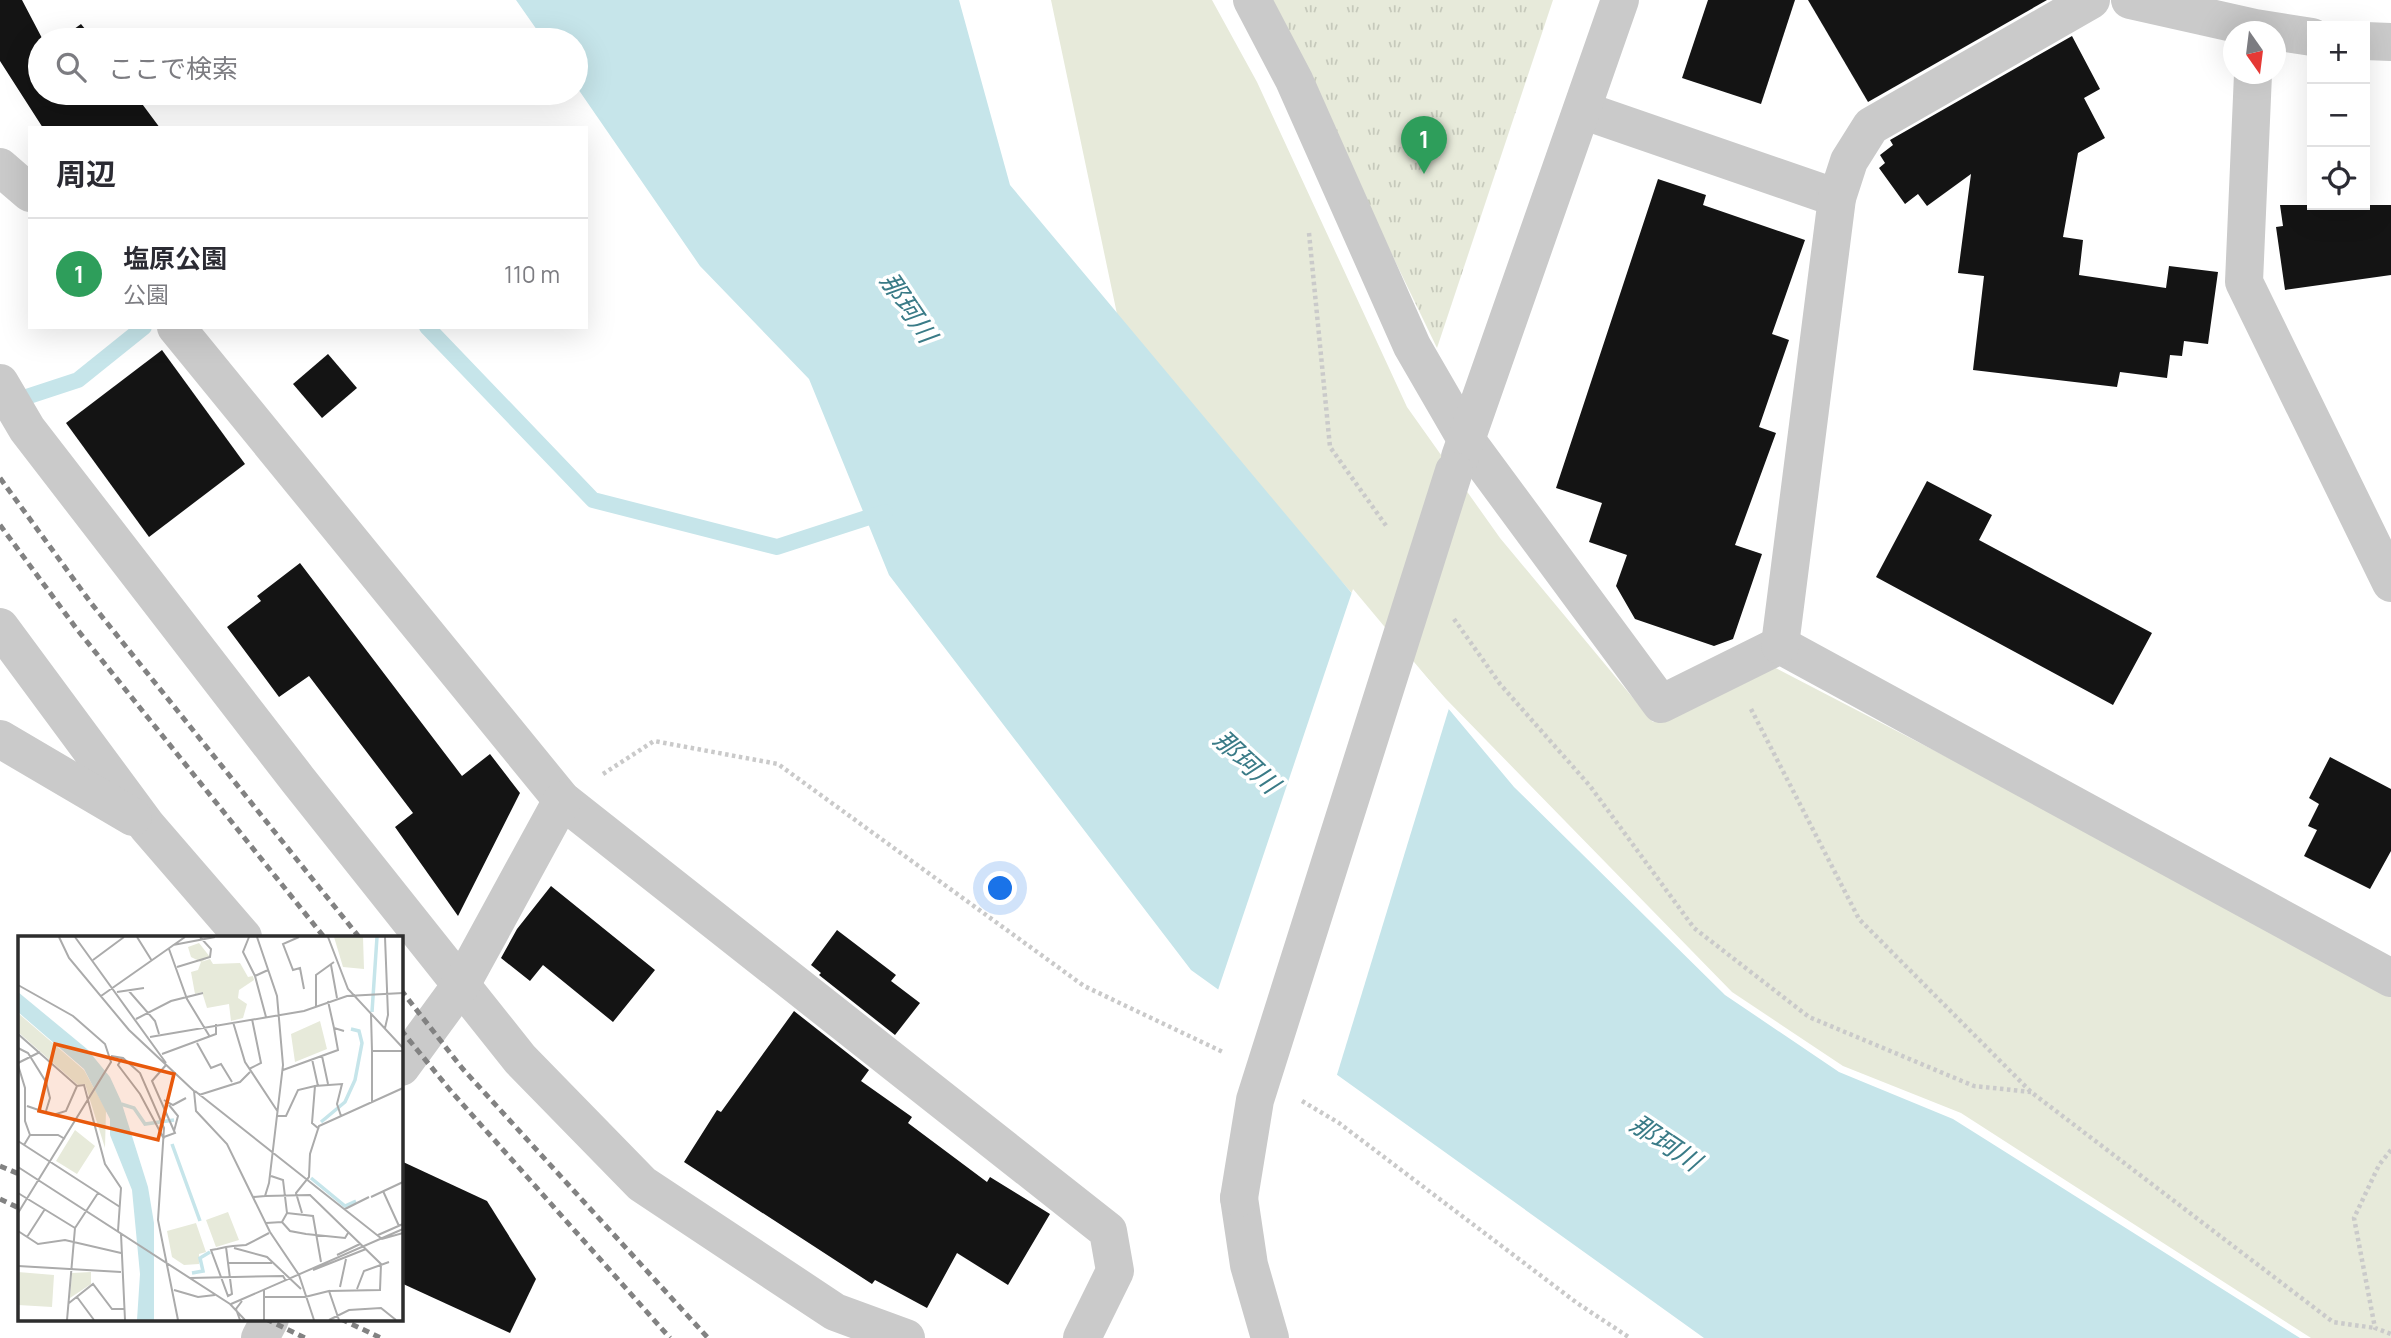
<!DOCTYPE html>
<html lang="ja">
<meta charset="utf-8">
<style>
body{margin:0;font-family:Manrope,"Noto Sans JP",sans-serif;background:#f7f7f7;color:#2b2b33}
.controls{position:absolute;right:21px;top:21px;display:grid;overflow:hidden;border-radius:0px;box-shadow:0 7px 28px #0002}
.controls button{width:63px;height:63px;display:grid;place-items:center;padding:0;border:0;border-bottom:2px solid #e1e1e2;background:#fff;color:#2b2b33;font:35px sans-serif}
.compass{position:absolute;left:2223px;top:21px;width:63px;height:63px;border-radius:50%;background:#fff;box-shadow:0 7px 28px #0002;rotate:166deg}
.you{position:absolute;left:1001px;top:889px;width:24px;height:24px;margin:-18px;border:5px solid #fff;border-radius:50%;background:#1a73e8;box-shadow:0 0 0 10px #1a73e833}
.badge{display:grid;place-items:center;width:46px;height:46px;border-radius:50%;background:#e33066;color:#fff;font-size:23px;font-weight:700}
.pin{position:absolute;translate:-50% -58px;filter:drop-shadow(0 2px 4px #0008)}
.pin::after{content:'';position:absolute;top:37px;width:24px;height:21px;background:inherit;clip-path:polygon(0 0,100% 0,50% 100%)}
.list{margin:0;padding:0;list-style:none}
h2{display:flex;justify-content:space-between;align-items:center;height:91px;margin:0;padding:0 28px;font-size:30px}
h2 small{font-size:23px;font-weight:400;color:#7c7c81}
.list li{display:grid;grid-template-columns:46px 1fr auto;gap:21px;align-items:center;box-sizing:border-box;height:112px;padding:0 28px;border-top:2px solid #e1e1e2}
.list b{display:block;font-size:26px;white-space:nowrap}
.list p{margin:0;font-size:23px;white-space:nowrap;color:#7c7c81}
.list em{font-size:23px;font-style:normal;color:#7c7c81}
.icon{flex:none;width:38px;height:38px;fill:none;stroke:currentColor;stroke-width:2;stroke-linecap:round;stroke-linejoin:round}
.map{position:relative;flex:none;width:2391px;height:1338px;overflow:hidden}
.search{position:absolute;background:#fff;box-shadow:0 7px 28px #0002;left:28px;top:28px;width:560px;height:77px;display:flex;align-items:center;gap:18px;box-sizing:border-box;padding:0 24px;border-radius:38px;color:#7c7c81;font-size:26px}
.panel{position:absolute;background:#fff;box-shadow:0 7px 28px #0002;left:28px;top:126px;width:560px;height:203px;border-radius:0px}
.map>svg:first-child{display:block}
.grass{fill:#e7eada}
.park{fill:url(#park-tufts)}
.water{fill:#c6e5ea}
.pier{fill:#fff}
.lines{fill:none;stroke-linecap:round;stroke-linejoin:round}
.stream{stroke:#c6e5ea;stroke-width:16}
.building{fill:#141414}
.path{stroke:#cacaca;stroke-width:4.5;stroke-dasharray:3.5 3.5;stroke-linecap:butt}
.minor{stroke:#cacaca;stroke-width:38}
.rail{stroke:#828282;stroke-width:5;stroke-dasharray:7 5;stroke-linecap:butt}
.minor-bridge{stroke:#cacaca;stroke-width:38}
.labels{text-anchor:middle;dominant-baseline:central;stroke-width:7;stroke-linejoin:round;paint-order:stroke}
.water-label{font-size:26px;font-style:italic;fill:#3a7b87;stroke:#fff}
.inset-river{fill:none;stroke:#c6e5ea;stroke-width:3.5}
.inset-road{fill:none;stroke:#ababab;stroke-width:2}
.view{fill:#e8590c;fill-opacity:0.15;stroke:#e8590c;stroke-width:3.5}
.inset-edge{fill:none;stroke:#2d2d2d;stroke-width:3.5}
</style>
<div class="map">
<svg width="2391" height="1338" viewBox="0 0 2391 1338">
<defs>
<pattern id="park-tufts" width="24" height="20" patternUnits="userSpaceOnUse" patternTransform="scale(1.75)"><rect width="24" height="20" fill="#e7eada"/><path d="M3 7l-1-3M5 7V3M7 7l1-3M15 17l-1-3M17 17v-4M19 17l1-3" fill="none" stroke="#c6c9bb"/></pattern>
</defs>
<rect width="100%" height="100%" fill="#fff"/>
<polygon class="grass" points="1051,0 1212,0 1257,82 1407,407 1500,538 1653,722 1770,665 2189,883 2391,995 2391,1338 2311,1338 1961,1113 1843,1066 1732,992 1446,699 1121,333"/>
<polygon class="park" points="1269,0 1553,0 1437,348"/>
<polygon class="water" points="516,0 959,0 1010,185 1514,787 1725,995 1839,1072 1953,1119 2300,1338 1704,1338 1191,970 889,575 809,379 700,266 576,86 576,40 544,40"/>
<polygon class="pier" points="1353,589 1450,705 1336,1078 1217,993"/>
<g class="lines">
<g class="stream">
<polyline points="427,327 593,500 777,547 885,512"/>
<polyline points="11,402 78,380 144,327"/>
</g>
</g>
<g class="building">
<polygon points="0,0 22,0 43,40 40,40 40,93 134,93 160,128 43,128 0,61"/>
<polygon points="1708,0 1795,0 1761,104 1682,78"/>
<polygon points="1808,0 2047,0 1868,102"/>
<polygon points="81,24 94,40 59,40"/>
<polygon points="2072,36 2100,89 2084,98 2105,138 2078,153 2063,237 2083,240 2079,275 2166,288 2169,266 2218,272 2208,344 2184,341 2182,356 2170,355 2167,378 2120,372 2117,387 1973,370 1984,276 1958,273 1971,174 1927,206 1918,194 1905,204 1879,168 1885,163 1880,155 1893,145 1890,140"/>
<polygon points="1658,179 1706,195 1703,205 1805,240 1772,334 1789,340 1759,427 1776,433 1735,545 1762,554 1733,639 1714,646 1635,619 1616,586 1627,555 1589,542 1602,503 1556,488"/>
<polygon points="2280,205 2391,205 2391,275 2285,290 2276,227 2283,226"/>
<polygon points="162,350 245,464 149,537 66,423"/>
<polygon points="328,354 357,388 322,418 293,384"/>
<polygon points="1927,481 1992,515 1979,540 2152,633 2113,705 1876,577"/>
<polygon points="300,563 462,776 490,754 520,793 458,916 395,827 413,813 309,676 279,697 227,627 261,601 257,596"/>
<polygon points="2330,757 2391,789 2391,851 2370,889 2304,856 2317,830 2308,826 2319,804 2309,798"/>
<polygon points="551,886 655,970 613,1022 543,965 530,981 501,958 517,929"/>
<polygon points="837,930 896,975 891,981 920,1003 895,1035 819,975 821,973 811,965"/>
<polygon points="794,1011 869,1070 861,1081 912,1117 908,1123 987,1182 990,1177 1050,1214 1008,1285 957,1253 927,1308 875,1280 872,1284 684,1162 717,1110 721,1112"/>
<polygon points="401,1161 487,1201 536,1279 510,1333 401,1283"/>
</g>
<g class="lines">
<g class="path">
<polyline points="1309,233 1330,447 1387,527"/>
<polyline points="1454,619 1500,684 1590,786 1694,928 1809,1017 1974,1086 2031,1092"/>
<polyline points="1751,709 1859,919 2031,1092 2333,1322 2375,1328"/>
<polyline points="603,774 654,741 778,764 1084,986 1223,1052"/>
<polyline points="1302,1101 1339,1123 1577,1303 1630,1338"/>
<polyline points="2391,1150 2379,1165 2354,1218 2375,1328 2391,1334"/>
</g>
<g class="minor">
<polyline points="1252,0 1294,80 1412,346 1467,441 1661,704 1780,645 2391,978"/>
<polyline points="2130,0 2255,28 2312,37"/>
<polyline points="2365,41 2391,42"/>
<polyline points="2253,74 2244,282 2391,583"/>
<polyline points="1582,110 1837,198"/>
<polyline points="0,167 30,193"/>
<polyline points="176,327 562,800 1108,1231 1115,1271 1082,1338"/>
<polyline points="0,383 27,429 298,780 520,1059 642,1184 835,1312 906,1338"/>
<polyline points="1460,457 1620,0"/>
<polyline points="0,627 147,826 243,937"/>
<polyline points="1780,645 1837,198 1849,161 1871,126 2091,0"/>
<polyline points="0,739 133,817"/>
<polyline points="401,1067 461,985 562,800"/>
<polyline points="1239,1198 1249,1265 1270,1338"/>
<polyline points="260,1338 270,1319"/>
</g>
<g class="rail">
<polyline points="0,478 91,603 359,937"/>
<polyline points="0,525 76,628 324,937"/>
<polyline points="401,990 462,1068 708,1338"/>
<polyline points="401,1030 450,1090 670,1338"/>
<polyline points="0,1166 19,1174"/>
<polyline points="0,1199 19,1208"/>
<polyline points="266,1319 305,1338"/>
<polyline points="341,1319 381,1338"/>
</g>
<polyline class="minor-bridge" points="1239,1198 1255,1100 1454,471"/>
</g>
<g class="labels">
<g class="water-label">
<text transform="translate(909 307) rotate(56)">那珂川</text>
<text transform="translate(1247 761) rotate(43)">那珂川</text>
<text transform="translate(1666 1142) rotate(34)">那珂川</text>
</g>
</g>
<g transform="translate(18 936)">
<rect width="385" height="385" fill="#fff"/>
<path d="M316,1H345L346,33L325,31ZM0,77L66,134L88,174L87,212L67,148L60,149L0,96ZM302,85L309,113L277,126L273,98ZM57,194L77,210L59,238L38,225ZM210,276L221,304L198,311L188,284ZM178,287L188,316L181,318V328L166,329L154,321L149,295Z" fill="#e7eada"/>
<path d="M181,7L192,21L183,26L192,23L195,28L222,27L230,41L235,40L236,44L221,54L220,62L229,68L225,82L213,85L211,68L189,72L184,56L177,58L173,36L180,34L183,26L173,21L170,11ZM0,336L36,339L34,371L0,369ZM73,336V348L52,362L54,337Z" fill="#e7eada"/>
<path d="M0,56L69,113L92,141L103,165L130,251L136,287V384H119L122,338L114,254L92,199V183L66,133L0,76Z" fill="#c6e5ea"/>
<path class="inset-river" d="M354,76L359,1M103,168L116,172L127,188L156,184M303,186L327,166L337,144L344,107L341,95L333,93M154,208L182,285M293,242L327,270L338,265M174,337L185,335L182,322L192,316"/>
<path class="inset-road" d="M41,1L51,22L111,94L176,155L178,175L209,208L252,296L281,339L296,384M57,1L148,127M119,1L134,25M231,1L225,16L237,40M281,1L265,8L275,34L282,32L286,53M310,1L330,53L385,112M155,9L197,1M151,13L169,63L192,101M75,24L106,1M313,29L319,62M159,31L192,21L193,13L182,1M0,49L55,80L87,108L93,126L0,277M110,54L137,85L141,98M99,56L126,52M83,60L167,1M310,65L316,92L326,95M298,70V39L316,26M353,78L354,115M248,81L237,40L250,34M118,83L153,65L185,57M215,86L227,126L260,176M367,92L370,79L367,1M0,98L59,150L66,149L87,228L103,252L100,295M132,101L286,75L329,60L385,57M179,107L193,132L203,128L214,146M0,112L10,117L28,146L32,162L28,175M144,118L198,98V88M93,120L105,122L122,137L146,192L140,284L160,384M304,120L310,148M104,122L100,129L122,158L146,203M294,123L300,150M0,127L22,116M0,129L7,152V185L12,199M231,133L243,127L234,83M265,134L320,114L316,92M177,155L364,303L385,297M181,159L222,146L232,136M146,164L155,169L168,162M354,166V115H385M151,169L160,180L156,195M9,170L35,179L48,175L59,150M259,180H268L280,154L297,150M301,193L294,187L297,150L324,148L319,168L323,180M146,201L157,197L134,145L148,129M0,205L102,271M6,209L12,199H40L47,203M0,231L212,368L227,384M253,240L265,244L269,277M365,255L381,290M0,257L57,292M247,260L292,259L363,328L362,354L311,355M235,261L247,260L251,247L265,129L259,60L239,1M353,261L385,246M327,273L351,261M284,277L278,257L291,241L292,218L301,190L385,152M264,286L269,277L295,280L303,326M248,287L264,286L272,295L288,298L327,302L330,297M0,295L20,308L47,304L103,317M103,298L107,384M360,299L385,288M9,301L27,273M208,311L214,358L210,360L193,314L199,313L208,311L215,310L228,309L251,297M216,312L249,321L283,353M319,319L342,308M210,327H254M0,330L103,336M295,334L348,313M172,342L265,340L268,345M322,351L328,323M339,353L346,335L371,326M156,354L180,361L197,359M246,354V361H287L311,355L321,384M59,361L76,384M51,367L75,348L94,373H106M213,368L385,293M49,384L57,292L80,257M222,384L218,373L224,365M246,384V361M311,384L331,374L363,372L378,384"/>
<path class="view" d="M37,108L156,138L140,204L21,175Z"/>
<rect width="385" height="385" class="inset-edge"/>
</g>
</svg>
<div class="controls">
<button>+</button>
<button>−</button>
<button><svg class="icon" aria-label="locate" viewBox="0 0 24 24"><circle cx="12" cy="12" r="6"/><path d="M12 2v4M12 18v4M2 12h4M18 12h4"/></svg></button>
</div>
<svg class="compass" viewBox="-18 -18 36 36"><path d="M0-13l5 13h-10z" fill="#e53935"/><path d="M0 13l5-13h-10z" fill="#7c7c81"/></svg>
<div class="you"></div>
<div class="pin badge" style="left:1424px;top:174px;background:#2e9e5b">1</div>
<div class="search"><svg class="icon" aria-label="search" viewBox="0 0 24 24"><circle cx="10" cy="10" r="6"/><path d="M15 15l6 6"/></svg>ここで検索</div>
<section class="panel">
<h2>周辺<small></small></h2>
<ul class="list">
<li><span class="badge" style="background:#2e9e5b">1</span><div><b>塩原公園</b><p>公園</p></div><em>110 m</em></li>
</ul>
</section>
</div>
